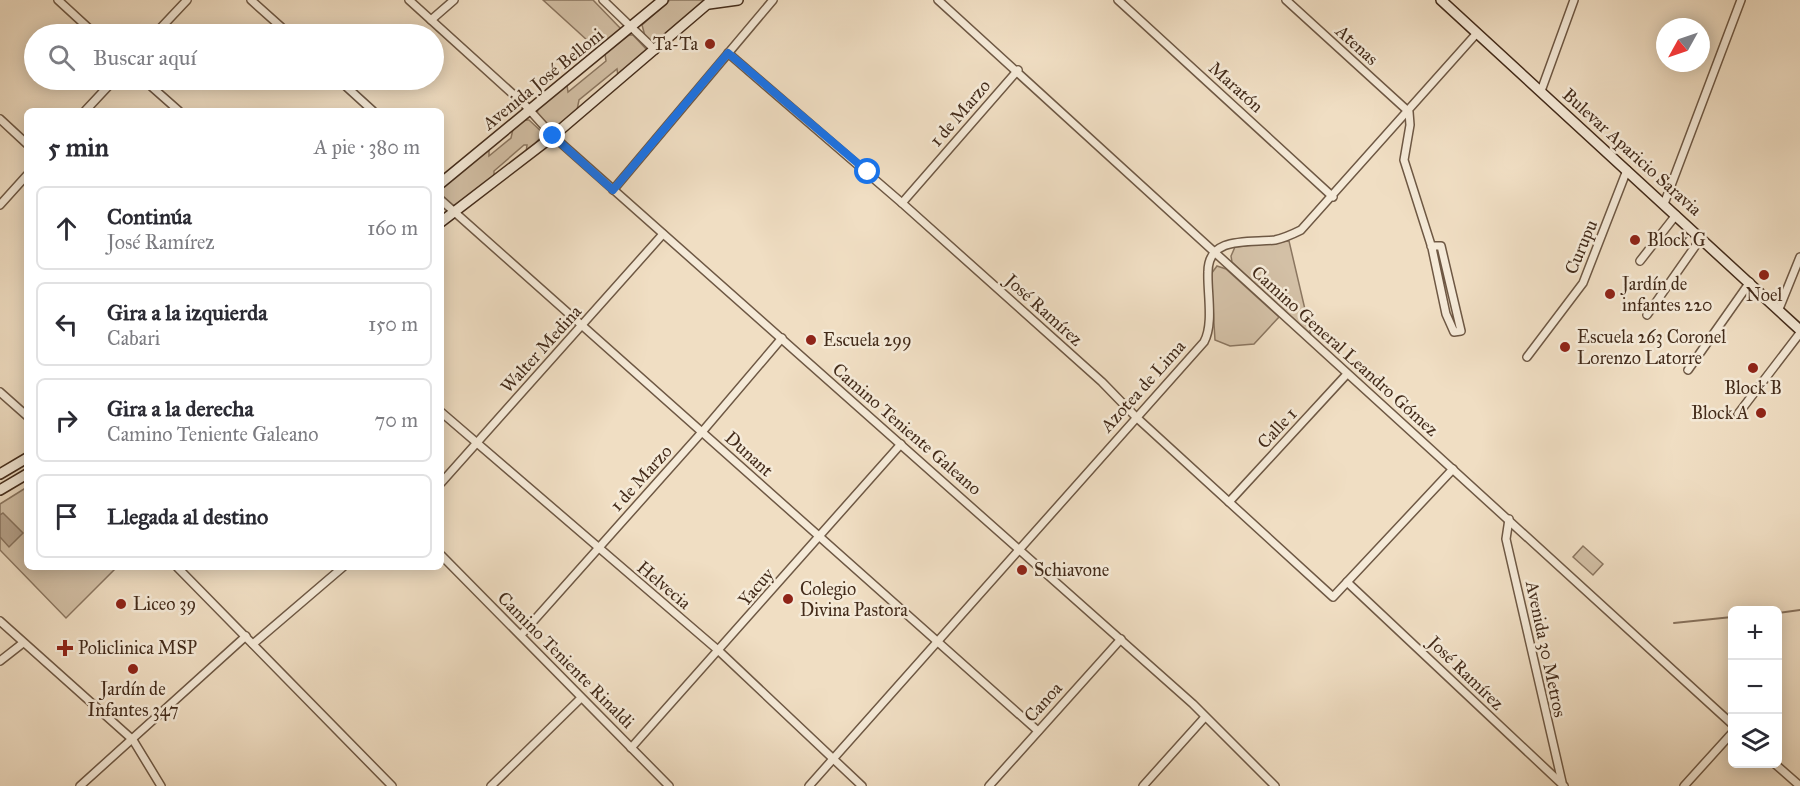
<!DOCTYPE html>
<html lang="es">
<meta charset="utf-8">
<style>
body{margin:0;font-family:"IM FELL Great Primer",serif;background:#f2f2f3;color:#2b2b33}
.controls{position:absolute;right:18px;bottom:18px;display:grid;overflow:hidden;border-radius:9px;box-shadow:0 3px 15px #0003}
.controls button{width:54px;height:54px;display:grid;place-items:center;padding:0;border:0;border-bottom:2px solid #e1e1e2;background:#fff;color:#2b2b33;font:30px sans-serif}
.compass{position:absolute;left:1656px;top:18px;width:54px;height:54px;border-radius:50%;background:#fff;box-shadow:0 3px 15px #0003;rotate:230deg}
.stop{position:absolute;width:18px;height:18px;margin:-14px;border:4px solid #1a73e8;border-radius:50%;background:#fff}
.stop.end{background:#1a73e8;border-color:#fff;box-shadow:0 2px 6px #0008}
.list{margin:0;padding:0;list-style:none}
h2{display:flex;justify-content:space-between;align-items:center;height:78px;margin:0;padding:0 24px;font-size:26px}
h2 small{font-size:20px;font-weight:400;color:#7c7c81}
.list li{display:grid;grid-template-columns:39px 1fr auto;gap:18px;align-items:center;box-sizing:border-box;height:84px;margin:0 12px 12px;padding:0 12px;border:2px solid #e1e1e2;border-radius:9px}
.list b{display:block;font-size:22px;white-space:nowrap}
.list p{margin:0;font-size:20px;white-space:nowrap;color:#7c7c81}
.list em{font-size:20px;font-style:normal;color:#7c7c81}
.icon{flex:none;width:33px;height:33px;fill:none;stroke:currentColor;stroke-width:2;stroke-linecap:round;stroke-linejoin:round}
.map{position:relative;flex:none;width:1800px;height:786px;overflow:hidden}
.search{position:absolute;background:#fff;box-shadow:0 3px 15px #0003;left:24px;top:24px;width:420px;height:66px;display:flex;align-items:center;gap:15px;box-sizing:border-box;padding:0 21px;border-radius:33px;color:#7c7c81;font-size:22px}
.panel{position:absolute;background:#fff;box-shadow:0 3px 15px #0003;left:24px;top:108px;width:420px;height:462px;border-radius:9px}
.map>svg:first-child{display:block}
.green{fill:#d3c0a6;stroke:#8b7660;stroke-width:1.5}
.water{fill:#b5a18a;stroke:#87725d;stroke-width:1.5}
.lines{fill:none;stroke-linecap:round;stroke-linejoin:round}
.stream{stroke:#87725d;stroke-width:2}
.street-casing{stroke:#6e5844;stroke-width:10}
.secondary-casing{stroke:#432b1a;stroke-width:12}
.street{stroke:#f5ead8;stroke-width:7}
.secondary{stroke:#f5ead8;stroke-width:9}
.route{stroke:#1a73e8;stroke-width:8}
.poi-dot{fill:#8f2418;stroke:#f5ead8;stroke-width:2}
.labels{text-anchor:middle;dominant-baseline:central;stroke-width:5;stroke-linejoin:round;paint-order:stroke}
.poi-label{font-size:18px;fill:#432b1a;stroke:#f5ead8;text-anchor:start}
.street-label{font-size:18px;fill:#432b1a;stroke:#f5ead8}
</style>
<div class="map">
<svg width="1800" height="786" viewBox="0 0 1800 786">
<rect width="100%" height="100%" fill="#f0dec3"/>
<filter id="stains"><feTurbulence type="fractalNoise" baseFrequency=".00333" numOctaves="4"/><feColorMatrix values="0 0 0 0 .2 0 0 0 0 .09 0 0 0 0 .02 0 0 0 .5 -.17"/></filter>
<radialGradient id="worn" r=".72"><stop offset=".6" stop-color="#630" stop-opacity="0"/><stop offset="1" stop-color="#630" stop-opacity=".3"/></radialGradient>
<g class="green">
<polygon points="543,0 593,0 621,29 599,51"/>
<polygon points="670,0 708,0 685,20 680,21 666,33 666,36 653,42 645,36 642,25"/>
<polygon points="629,35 633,35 648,51 618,76 617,69 579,100 577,110 554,129 550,128 537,114 538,109 567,85 568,92 606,61 605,54"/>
<polygon points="524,120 529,120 544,134 526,153 527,145 524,145 494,171 494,178 458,205 451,206 441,195 441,188 489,148 489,156 511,138 513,129"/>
<polygon points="1289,241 1311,335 1232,262 1231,256 1235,247"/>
<polygon points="1217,266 1226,269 1279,317 1254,344 1230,346 1215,340 1211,274"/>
<polygon points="24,489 27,491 27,567 117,567 66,618 0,550 0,504"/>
<polygon points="1583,546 1603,564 1593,575 1573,557"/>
</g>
<polygon class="water" points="3,513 23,533 9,547 0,537 0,515"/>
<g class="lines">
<g class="stream">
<polyline points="1778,613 1800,610"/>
<polyline points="1674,623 1732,617"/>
</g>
<defs>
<g id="street">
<polyline points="58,0 95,34"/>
<polyline points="251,0 289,34"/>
<polyline points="409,0 525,105 553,136 1193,704 1275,786"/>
<polyline points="603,0 655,50"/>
<polyline points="938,0 1732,724"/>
<polyline points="1118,0 1333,197"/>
<polyline points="1286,0 1409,112 1410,125 1404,160 1432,248 1446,314 1454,332 1461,331 1441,246 1431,246"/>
<polyline points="431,20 454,0"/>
<polyline points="155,34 187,0"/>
<polyline points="728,53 902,203 1102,382 1136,417 1333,597 1453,469"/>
<polyline points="144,80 179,111"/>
<polyline points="339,80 373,111"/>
<polyline points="1541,91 1574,0"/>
<polyline points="85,111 114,80"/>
<polyline points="0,119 27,144"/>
<polyline points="613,190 773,0"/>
<polyline points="441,200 1038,731"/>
<polyline points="902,203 1018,70"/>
<polyline points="1664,204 1741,0"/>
<polyline points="0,205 27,175"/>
<polyline points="1640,261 1676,215"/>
<polyline points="1779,309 1800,257"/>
<polyline points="1647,315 1701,238"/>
<polyline points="1527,357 1583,283 1627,170"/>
<polyline points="1688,370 1750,282"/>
<polyline points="0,392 27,416"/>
<polyline points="441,412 719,651 862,786"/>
<polyline points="1738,414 1800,333"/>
<polyline points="441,483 663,234"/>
<polyline points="1229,502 1347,374"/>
<polyline points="1509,519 1506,539 1562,782"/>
<polyline points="441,555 669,786"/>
<polyline points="177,567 392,786"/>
<polyline points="1347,582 1564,786"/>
<polyline points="0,621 133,740 161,786"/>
<polyline points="521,635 702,432 782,338"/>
<polyline points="253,644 343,567"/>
<polyline points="0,661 23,643"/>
<polyline points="631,748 901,444"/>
<polyline points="1775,764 1800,786"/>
<polyline points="80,786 246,636"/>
<polyline points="491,786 581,698"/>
<path d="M809,786L1204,342C1214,324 1207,292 1208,272C1208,235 1251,243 1275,240C1284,238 1293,234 1301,230L1477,33"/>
<polyline points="989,786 1121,639"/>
<polyline points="1143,786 1205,717"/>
<polyline points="1684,786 1732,733"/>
</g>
<g id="secondary">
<polyline points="1441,0 1800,330"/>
<polyline points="709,4 738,0"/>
<polyline points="441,183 663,0"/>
<polyline points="441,222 553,136 712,0"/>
<polyline points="0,474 27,458"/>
<polyline points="0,490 27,474"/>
</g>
</defs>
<use href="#street" class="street-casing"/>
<use href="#secondary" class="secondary-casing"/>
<use href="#street" class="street"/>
<use href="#secondary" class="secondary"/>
</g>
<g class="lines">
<polyline class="route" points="553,136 613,190 728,53 868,172"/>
</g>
<g class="poi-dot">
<circle cx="710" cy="44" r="6"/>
<circle cx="1635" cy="240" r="6"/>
<circle cx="1764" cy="275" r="6"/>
<circle cx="1610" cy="294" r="6"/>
<circle cx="811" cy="340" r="6"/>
<circle cx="1565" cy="347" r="6"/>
<circle cx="1753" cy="368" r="6"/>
<circle cx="1761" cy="413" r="6"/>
<circle cx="1022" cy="570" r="6"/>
<circle cx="788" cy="599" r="6"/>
<circle cx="121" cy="604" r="6"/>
<path d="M62 639h6v6h6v6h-6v6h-6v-6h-6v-6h6z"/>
<circle cx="133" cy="669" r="6"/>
</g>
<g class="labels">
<g class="poi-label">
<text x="698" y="44" text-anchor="end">Ta-Ta</text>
<text x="1647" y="240">Block G</text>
<text x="1622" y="284">Jardín de<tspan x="1622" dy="21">infantes 220</tspan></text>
<text x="1764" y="295" text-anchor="middle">Noel</text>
<text x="1577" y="337">Escuela 263 Coronel<tspan x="1577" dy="21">Lorenzo Latorre</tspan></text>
<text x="823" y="340">Escuela 299</text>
<text x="1753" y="388" text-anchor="middle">Block B</text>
<text x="1749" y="413" text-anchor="end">Block A</text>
<text x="1034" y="570">Schiavone</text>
<text x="800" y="589">Colegio<tspan x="800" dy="21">Divina Pastora</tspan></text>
<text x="133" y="604">Liceo 39</text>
<text x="78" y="648">Policlinica MSP</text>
<text x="133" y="689" text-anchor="middle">Jardín de<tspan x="133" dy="21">Infantes 347</tspan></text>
</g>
<g class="street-label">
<text transform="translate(1357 45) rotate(42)">Atenas</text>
<text transform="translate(543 79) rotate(-39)">Avenida José Belloni</text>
<text transform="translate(1236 87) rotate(42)">Maratón</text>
<text transform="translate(960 113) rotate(-49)">1 de Marzo</text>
<text transform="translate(1632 152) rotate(42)">Bulevar Aparicio Saravia</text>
<text transform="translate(1581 247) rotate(-67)">Curupu</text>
<text transform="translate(1044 310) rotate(42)">José Ramírez</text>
<text transform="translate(541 349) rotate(-48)">Walter Medina</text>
<text transform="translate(1345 351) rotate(42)">Camino General Leandro Gómez</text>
<text transform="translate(1143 386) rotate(-48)">Azotea de Lima</text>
<text transform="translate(1277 428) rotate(-47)">Calle 1</text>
<text transform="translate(907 429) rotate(41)">Camino Teniente Galeano</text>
<text transform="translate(749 454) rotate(42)">Dunant</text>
<text transform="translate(641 478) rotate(-48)">1 de Marzo</text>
<text transform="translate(664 585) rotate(40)">Helvecia</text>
<text transform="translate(756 587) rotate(-49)">Yacuy</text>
<text transform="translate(1546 649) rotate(78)">Avenida 30 Metros</text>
<text transform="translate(566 660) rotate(45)">Camino Teniente Rinaldi</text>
<text transform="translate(1466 673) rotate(44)">José Ramírez</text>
<text transform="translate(1043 702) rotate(-48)">Canoa</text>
</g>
</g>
<rect width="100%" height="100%" filter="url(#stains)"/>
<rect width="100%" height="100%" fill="url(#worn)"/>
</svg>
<div class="controls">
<button>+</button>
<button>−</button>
<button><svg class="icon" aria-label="layers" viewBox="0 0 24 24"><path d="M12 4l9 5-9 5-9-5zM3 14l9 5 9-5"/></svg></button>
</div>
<svg class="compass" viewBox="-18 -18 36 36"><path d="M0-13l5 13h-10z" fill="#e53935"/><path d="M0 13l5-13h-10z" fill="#7c7c81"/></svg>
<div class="stop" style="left:868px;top:172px"></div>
<div class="stop end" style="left:553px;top:136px"></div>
<div class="search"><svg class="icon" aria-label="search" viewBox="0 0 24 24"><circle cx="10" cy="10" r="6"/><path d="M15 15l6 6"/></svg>Buscar aquí</div>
<section class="panel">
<h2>5 min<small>A pie · 380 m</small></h2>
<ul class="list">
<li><svg class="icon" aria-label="ahead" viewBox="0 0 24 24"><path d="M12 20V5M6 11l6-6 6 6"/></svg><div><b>Continúa</b><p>José Ramírez</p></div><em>160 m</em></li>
<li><svg class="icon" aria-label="left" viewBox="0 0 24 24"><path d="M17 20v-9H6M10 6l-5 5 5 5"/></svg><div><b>Gira a la izquierda</b><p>Cabari</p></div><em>150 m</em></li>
<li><svg class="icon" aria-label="right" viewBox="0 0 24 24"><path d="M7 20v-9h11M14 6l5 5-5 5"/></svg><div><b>Gira a la derecha</b><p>Camino Teniente Galeano</p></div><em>70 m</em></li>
<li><svg class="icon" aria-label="arrive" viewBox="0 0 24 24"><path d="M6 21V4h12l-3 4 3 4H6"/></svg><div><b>Llegada al destino</b></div></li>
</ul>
</section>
</div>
